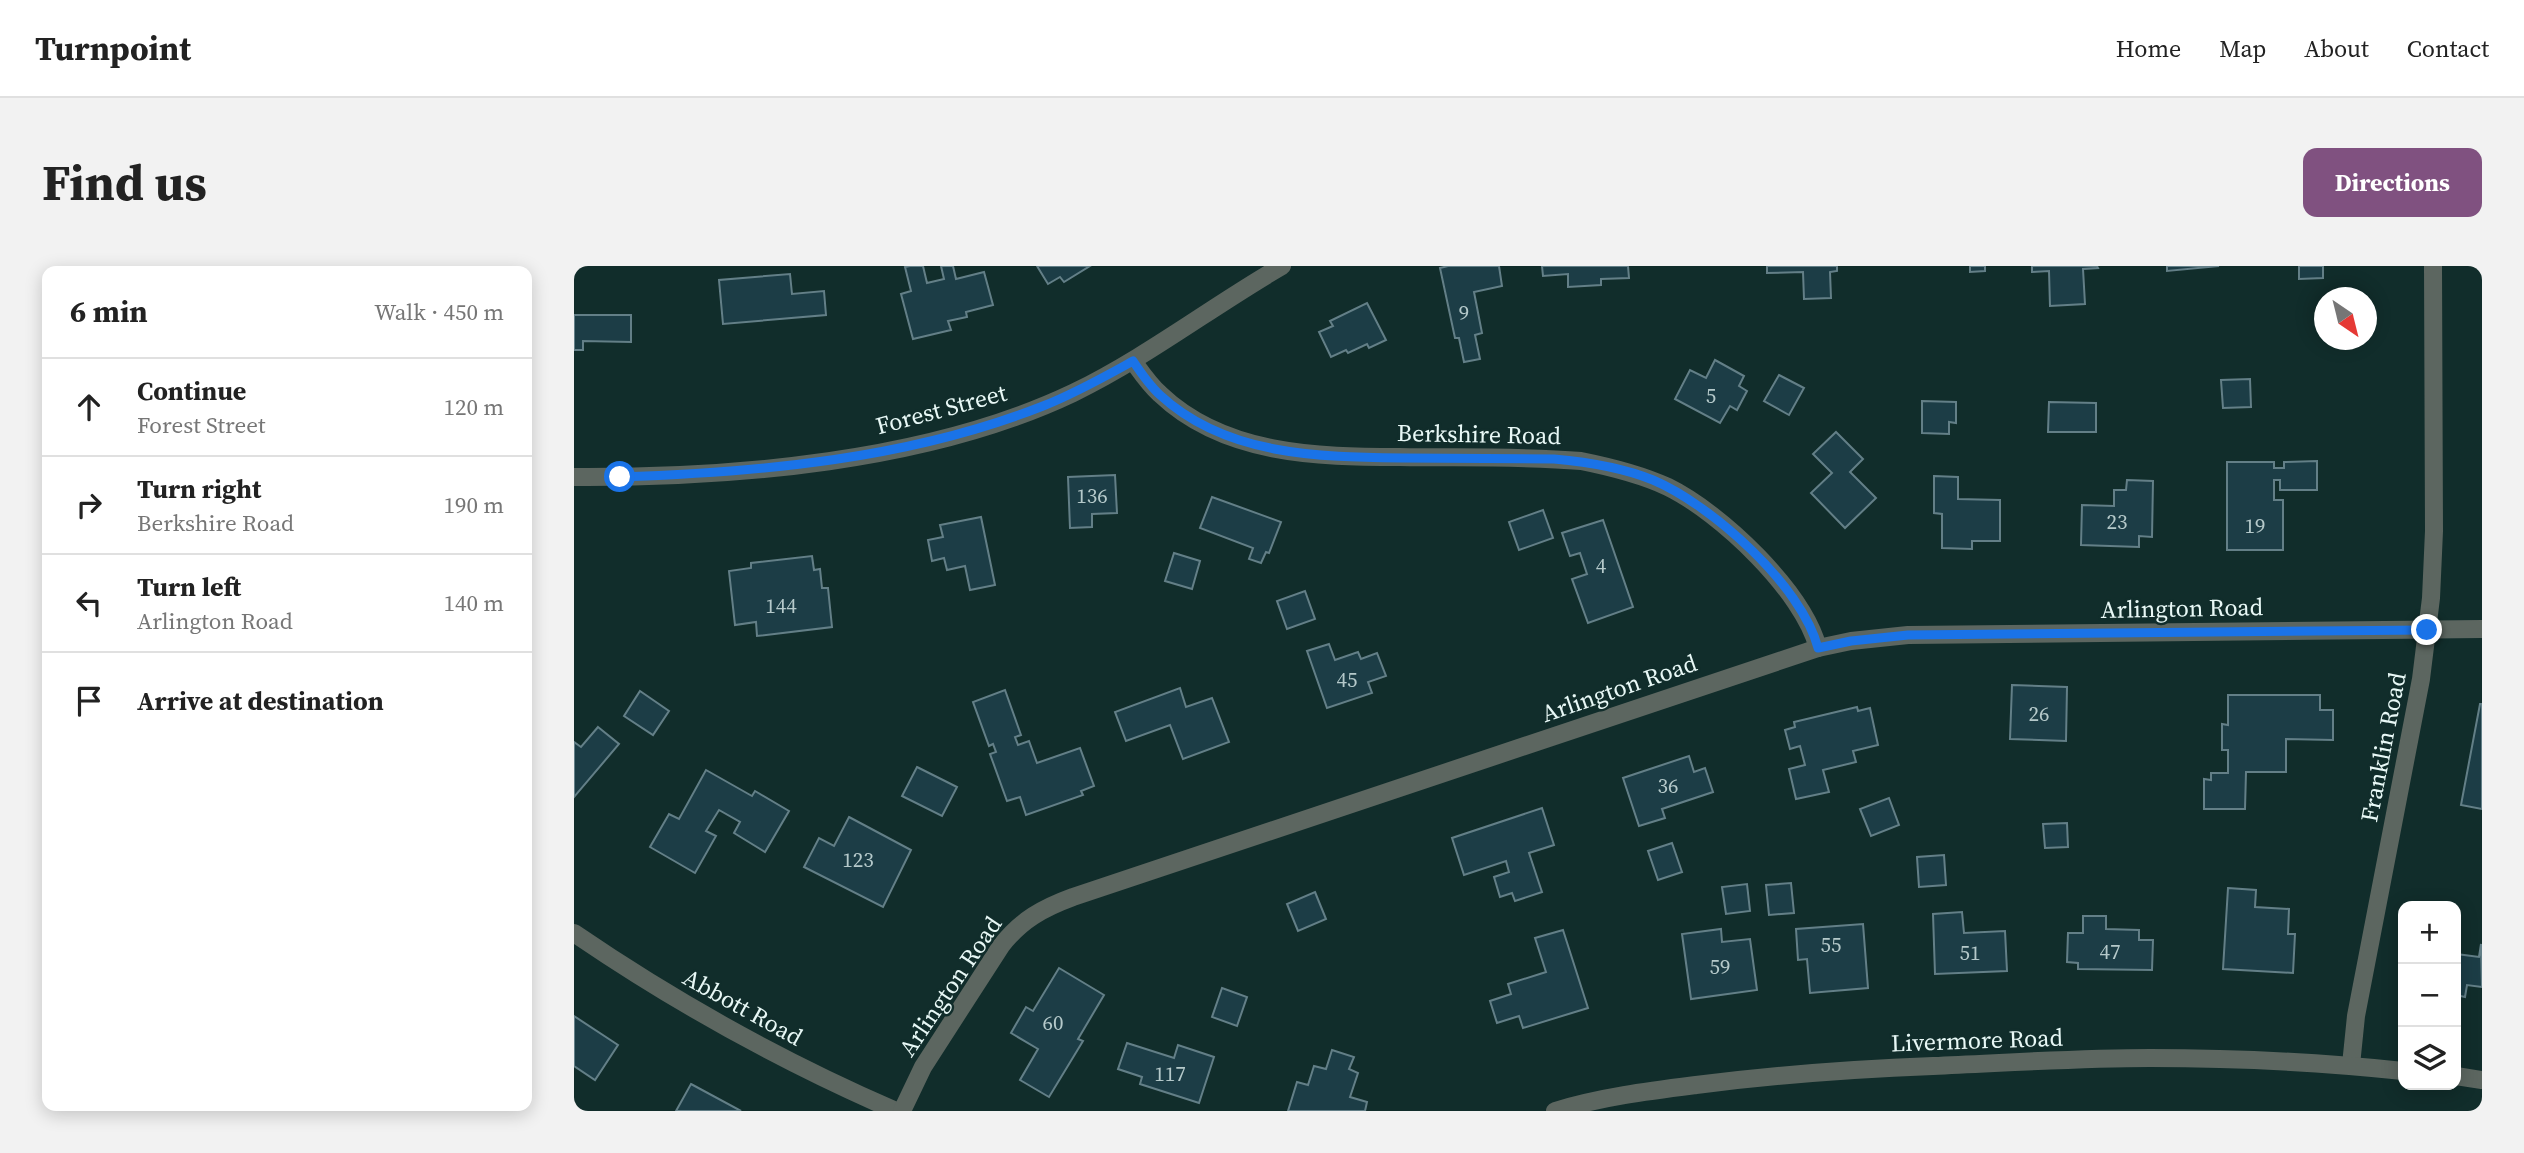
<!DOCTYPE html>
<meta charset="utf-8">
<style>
body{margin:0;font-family:"Source Serif 4",serif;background:#f2f2f2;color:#222}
.controls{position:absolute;right:21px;bottom:21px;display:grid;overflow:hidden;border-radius:14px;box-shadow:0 4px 18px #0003}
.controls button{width:63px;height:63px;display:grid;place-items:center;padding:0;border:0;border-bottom:2px solid #e0e0e0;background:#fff;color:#222;font:35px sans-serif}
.compass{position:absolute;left:1740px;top:21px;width:63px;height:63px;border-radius:50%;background:#fff;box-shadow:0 4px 18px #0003;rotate:145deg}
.stop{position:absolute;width:21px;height:21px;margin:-16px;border:5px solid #1a73e8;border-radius:50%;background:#fff}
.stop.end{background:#1a73e8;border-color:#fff;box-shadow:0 2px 7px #0008}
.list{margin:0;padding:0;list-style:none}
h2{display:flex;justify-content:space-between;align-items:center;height:91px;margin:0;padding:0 28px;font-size:30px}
h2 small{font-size:23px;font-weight:400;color:#767676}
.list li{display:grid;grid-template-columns:46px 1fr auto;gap:21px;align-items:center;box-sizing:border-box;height:98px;padding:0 28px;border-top:2px solid #e0e0e0}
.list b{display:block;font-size:26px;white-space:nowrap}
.list p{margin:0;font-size:23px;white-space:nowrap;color:#767676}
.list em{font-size:23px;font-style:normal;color:#767676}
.icon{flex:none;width:38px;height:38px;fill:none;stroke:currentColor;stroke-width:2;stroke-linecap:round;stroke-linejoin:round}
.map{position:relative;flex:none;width:1908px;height:845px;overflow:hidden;border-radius:14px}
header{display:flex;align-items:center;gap:42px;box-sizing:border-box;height:98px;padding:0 35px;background:#fff;border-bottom:2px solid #e0e0e0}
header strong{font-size:33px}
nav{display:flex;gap:38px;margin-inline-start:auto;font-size:24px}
.intro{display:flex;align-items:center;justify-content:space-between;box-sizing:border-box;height:168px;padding:0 42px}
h1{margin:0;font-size:49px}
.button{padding:18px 32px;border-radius:14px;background:#805180;color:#fff;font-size:24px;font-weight:700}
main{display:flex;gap:42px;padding:0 42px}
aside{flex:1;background:#fff;border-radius:14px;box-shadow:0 4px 18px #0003}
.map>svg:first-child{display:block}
.building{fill:#1c3d46;stroke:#637f87;stroke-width:2}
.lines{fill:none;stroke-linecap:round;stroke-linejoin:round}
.minor{stroke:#5c6660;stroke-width:18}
.route{stroke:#1a73e8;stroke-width:9}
.labels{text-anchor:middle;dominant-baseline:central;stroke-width:5;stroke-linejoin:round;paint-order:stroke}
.number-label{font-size:21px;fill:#b5c9ca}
.street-label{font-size:24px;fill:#e8f8f6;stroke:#112d2b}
</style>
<header>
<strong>Turnpoint</strong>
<nav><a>Home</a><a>Map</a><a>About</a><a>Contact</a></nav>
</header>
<div class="intro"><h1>Find us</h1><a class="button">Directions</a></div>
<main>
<aside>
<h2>6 min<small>Walk · 450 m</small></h2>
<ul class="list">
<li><svg class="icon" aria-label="ahead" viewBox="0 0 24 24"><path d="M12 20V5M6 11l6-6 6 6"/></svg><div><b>Continue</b><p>Forest Street</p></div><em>120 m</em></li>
<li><svg class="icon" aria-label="right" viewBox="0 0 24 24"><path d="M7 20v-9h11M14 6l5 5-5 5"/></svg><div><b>Turn right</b><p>Berkshire Road</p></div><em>190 m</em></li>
<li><svg class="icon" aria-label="left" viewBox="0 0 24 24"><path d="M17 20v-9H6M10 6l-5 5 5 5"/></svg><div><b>Turn left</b><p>Arlington Road</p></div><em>140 m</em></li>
<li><svg class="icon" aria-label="arrive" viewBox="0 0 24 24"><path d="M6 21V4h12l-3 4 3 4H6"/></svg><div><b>Arrive at destination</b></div></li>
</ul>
</aside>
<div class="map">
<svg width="1908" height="845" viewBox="0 0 1908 845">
<rect width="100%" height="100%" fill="#112d2b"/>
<g class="building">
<polygon points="336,0 349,0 353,17 370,13 367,0 379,0 382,13 410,6 419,39 392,46 393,51 374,55 377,64 339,73 327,28 337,25 331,1"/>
<polygon points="463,0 516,0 490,16 486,11 474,18"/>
<polygon points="874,0 925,0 928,20 900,26 908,67 901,69 906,93 890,96 885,72 881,72 866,2"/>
<polygon points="968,0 1054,0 1055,12 1027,13 1027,19 994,21 994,8 969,10"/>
<polygon points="1193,0 1263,0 1263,5 1256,6 1257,32 1230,33 1229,6 1193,7"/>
<polygon points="1396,0 1411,0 1411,5 1396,6"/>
<polygon points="1458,0 1523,0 1524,2 1509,3 1511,38 1476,40 1475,5 1458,6"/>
<polygon points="1593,0 1645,0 1593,5"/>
<polygon points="1725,0 1749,0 1749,12 1725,13"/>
<polygon points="216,8 218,28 250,25 252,49 149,58 145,14"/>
<polygon points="793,37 812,74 795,82 793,78 774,87 772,84 757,91 745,66 759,60 756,55"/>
<polygon points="0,49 57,49 57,76 9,75 9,84 0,84"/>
<polygon points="1141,94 1170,110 1165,120 1173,125 1163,144 1156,140 1146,157 1101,133 1116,104 1132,112"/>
<polygon points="1205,109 1230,122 1215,149 1190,135"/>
<polygon points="1676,113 1677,141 1649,142 1647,114"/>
<polygon points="1348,135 1382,136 1382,157 1375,156 1375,168 1348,167"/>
<polygon points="1475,136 1522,137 1522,166 1474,166"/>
<polygon points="1262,166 1289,193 1276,206 1302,232 1271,262 1237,227 1258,207 1239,188"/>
<polygon points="1743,195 1743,224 1706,224 1706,214 1700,214 1700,234 1709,234 1709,284 1653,284 1653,196 1700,196 1700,202 1710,202 1710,196"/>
<polygon points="541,209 543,247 518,248 518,261 496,262 494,211"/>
<polygon points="1360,210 1384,211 1384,233 1426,234 1426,275 1398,275 1398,283 1368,282 1368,248 1360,247"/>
<polygon points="1553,214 1579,215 1578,271 1565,270 1565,281 1507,279 1508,239 1540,240 1540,224 1552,224"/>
<polygon points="638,231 707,256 695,287 692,286 687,297 675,293 679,282 626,262"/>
<polygon points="969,244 979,272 945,284 935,256"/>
<polygon points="407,251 421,319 396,324 391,300 373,304 370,292 358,295 354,274 369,271 366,259"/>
<polygon points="1029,254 1059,341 1014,357 998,313 1013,308 1006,287 996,290 988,267"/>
<polygon points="600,287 626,295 618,323 591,315"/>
<polygon points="238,290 240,304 246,303 248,322 254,322 258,361 183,370 182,356 161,359 155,305 177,302 177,297"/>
<polygon points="731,325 741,353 713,363 703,335"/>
<polygon points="755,378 761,394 784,386 787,393 803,387 812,410 794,416 798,427 753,442 733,385"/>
<polygon points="1438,419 1493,421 1492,475 1436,473"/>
<polygon points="606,422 612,441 638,432 655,476 609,493 596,459 552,475 541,446"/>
<polygon points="431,424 447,469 441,471 444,479 455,475 463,497 506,482 520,520 507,525 509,529 452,549 446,531 433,535 416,488 422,486 419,478 415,480 399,436"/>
<polygon points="66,425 95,445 79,469 50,450"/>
<polygon points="1654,429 1746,429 1746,444 1759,444 1759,474 1712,473 1712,506 1672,506 1671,543 1630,543 1630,513 1637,514 1637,507 1654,507 1654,484 1648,484 1648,458 1654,459"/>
<polygon points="1906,438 1908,438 1908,543 1887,539"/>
<polygon points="1283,441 1284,445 1296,442 1304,479 1279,485 1282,496 1249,504 1255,526 1222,533 1215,503 1231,499 1226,480 1216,483 1211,464 1221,461 1220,456"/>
<polygon points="24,461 45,478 0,531 0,476 7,481"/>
<polygon points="1115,490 1120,506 1131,502 1139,526 1088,543 1091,552 1065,560 1049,512"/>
<polygon points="343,501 383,521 368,550 328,530"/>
<polygon points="132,504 178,530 181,525 215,545 191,586 160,567 166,556 145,544 132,565 142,570 121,607 76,581 95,548 105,553"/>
<polygon points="1315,532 1325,559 1297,570 1286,543"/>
<polygon points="968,542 980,579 955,587 968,626 941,635 938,627 926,631 920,611 935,606 932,595 890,609 878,572"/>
<polygon points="275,551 337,584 309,641 230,601 245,572 260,580"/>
<polygon points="1493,557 1494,581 1471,582 1469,558"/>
<polygon points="1098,577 1108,606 1084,614 1074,585"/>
<polygon points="1370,589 1372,619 1345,621 1343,591"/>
<polygon points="1217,617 1220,647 1195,649 1192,619"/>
<polygon points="1173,618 1176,645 1152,648 1148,621"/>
<polygon points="1654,622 1682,624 1681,641 1715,643 1714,668 1721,668 1719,707 1649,703"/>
<polygon points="741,626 752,653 724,665 713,638"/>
<polygon points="1388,646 1390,667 1431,665 1433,705 1361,708 1359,648"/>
<polygon points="1509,650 1532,650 1532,663 1565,664 1565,674 1579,674 1578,704 1504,703 1504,697 1493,696 1494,667 1509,667"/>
<polygon points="1289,658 1294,722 1236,727 1233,693 1224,694 1222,663"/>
<polygon points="1147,663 1148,676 1176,673 1183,724 1117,733 1108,668"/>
<polygon points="989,664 1014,742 949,762 945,750 923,757 916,735 937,728 934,718 972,706 961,672"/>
<polygon points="1907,678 1908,721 1893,719 1891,731 1882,729 1882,688 1905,691"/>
<polygon points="485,702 530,729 504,773 509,775 475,831 446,814 464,783 437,767 452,741 459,745"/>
<polygon points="648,722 673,731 663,760 638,751"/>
<polygon points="0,750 44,779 21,814 0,800"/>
<polygon points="553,777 600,792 604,779 640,791 625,837 566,818 568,811 544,803"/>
<polygon points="758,784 780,791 775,803 784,807 776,831 793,836 791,845 714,845 723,816 734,819 740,800 752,803"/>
<polygon points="117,818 167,845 102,845"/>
</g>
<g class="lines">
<g class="minor">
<path d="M559,95C567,106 575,118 586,128C650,189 743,191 826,191C886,192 947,190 1007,195C1037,201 1066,208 1094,221C1147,247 1229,325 1244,382"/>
<path d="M0,211C159,212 354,196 499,127C573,91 637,41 708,0"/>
<path d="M0,667C101,736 209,796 322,845"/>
<polyline points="1777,799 1782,750 1847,413 1857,332 1860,265 1859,0"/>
<polyline points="1882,810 1908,814"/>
<path d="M328,845L349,801L427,680C447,654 469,642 499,631L1244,382L1277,375L1334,369L1908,363"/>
<path d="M981,845C1027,831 1075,825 1122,819C1201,809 1279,803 1359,800C1431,797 1503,792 1576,792C1660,792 1745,796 1829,805"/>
</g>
</g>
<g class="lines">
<path class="route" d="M46,211C188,206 335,193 469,140C500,128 530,111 559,95C567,107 575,119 586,129C652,190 745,191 829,192C880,192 930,193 980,193C1014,196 1047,201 1079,214C1138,239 1228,320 1244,382L1277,375L1334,369L1853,364"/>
</g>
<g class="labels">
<g class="number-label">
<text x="890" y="46">9</text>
<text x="1137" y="129">5</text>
<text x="518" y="229">136</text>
<text x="1543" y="255">23</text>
<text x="1681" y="259">19</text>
<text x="1027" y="299">4</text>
<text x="207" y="339">144</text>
<text x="773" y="413">45</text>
<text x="1465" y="447">26</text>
<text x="1094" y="519">36</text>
<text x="284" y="593">123</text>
<text x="1257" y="678">55</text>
<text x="1536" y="685">47</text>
<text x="1396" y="686">51</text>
<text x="1146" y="700">59</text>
<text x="479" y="756">60</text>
<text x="596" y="807">117</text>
</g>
<g class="street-label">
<text transform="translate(367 143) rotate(-15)">Forest Street</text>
<text transform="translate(905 168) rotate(1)">Berkshire Road</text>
<text transform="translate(1608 342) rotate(-1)">Arlington Road</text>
<text transform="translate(1045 422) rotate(-19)">Arlington Road</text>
<text transform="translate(1809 481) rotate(-79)">Franklin Road</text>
<text transform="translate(376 720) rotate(-56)">Arlington Road</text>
<text transform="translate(169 741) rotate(29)">Abbott Road</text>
<text transform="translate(1403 774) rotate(-2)">Livermore Road</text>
</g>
</g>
</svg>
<div class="controls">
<button>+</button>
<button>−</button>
<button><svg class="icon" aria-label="layers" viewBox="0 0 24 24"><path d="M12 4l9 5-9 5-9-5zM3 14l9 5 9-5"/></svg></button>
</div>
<svg class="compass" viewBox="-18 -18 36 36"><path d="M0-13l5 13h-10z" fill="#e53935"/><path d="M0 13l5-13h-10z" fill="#767676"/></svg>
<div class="stop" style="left:46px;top:211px"></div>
<div class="stop end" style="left:1853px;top:364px"></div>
</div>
</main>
